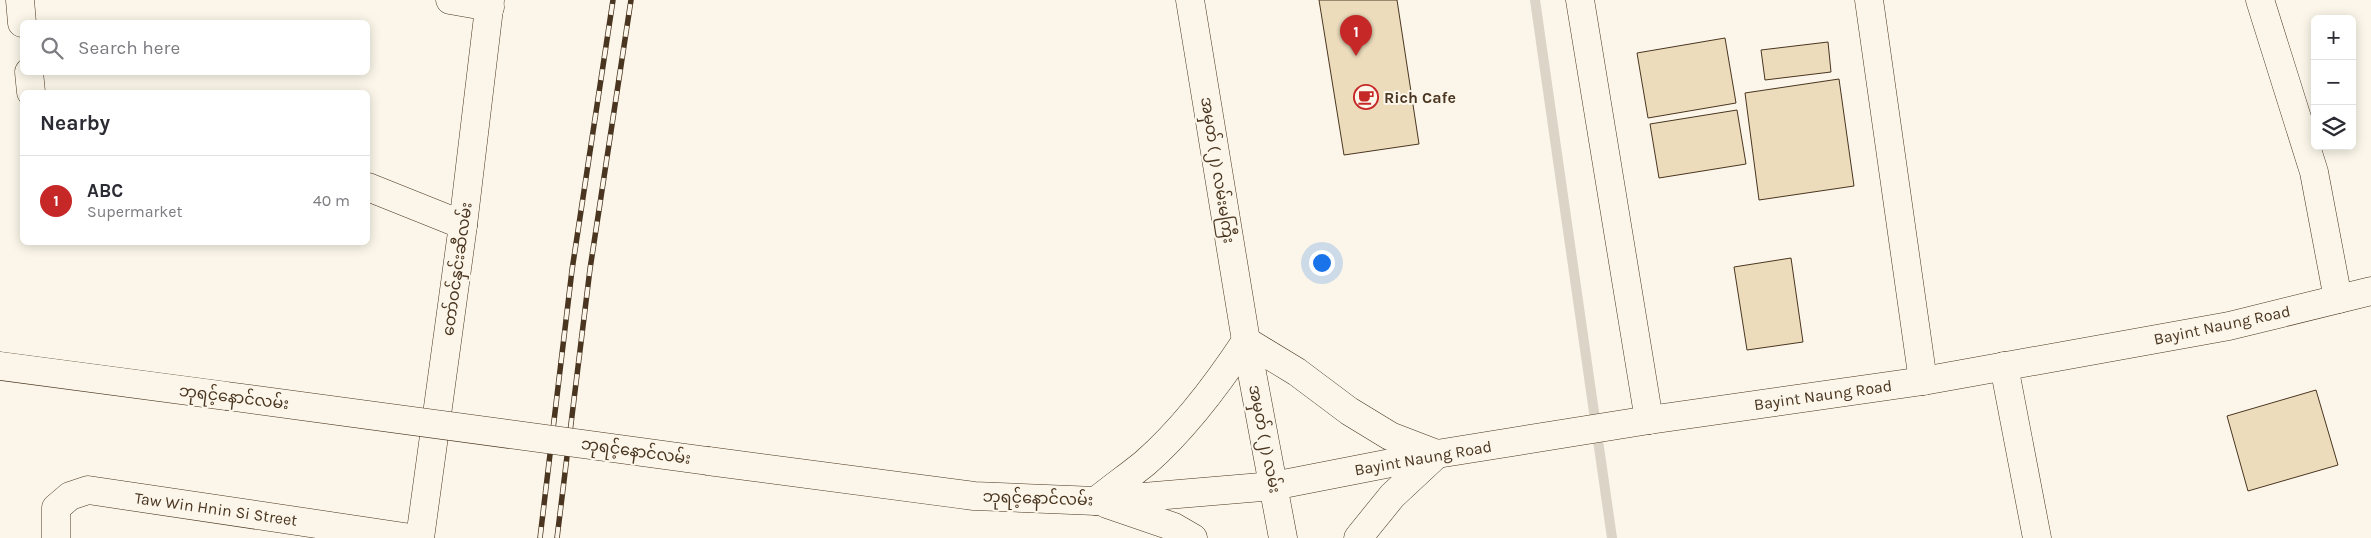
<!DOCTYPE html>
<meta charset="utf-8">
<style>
body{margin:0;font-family:Karla,"Noto Sans Myanmar",sans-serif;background:#f7f7f7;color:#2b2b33}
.controls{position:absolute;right:15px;top:15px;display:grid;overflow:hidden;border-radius:8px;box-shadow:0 2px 12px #0003}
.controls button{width:45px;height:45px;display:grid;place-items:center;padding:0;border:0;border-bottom:1px solid #e1e1e2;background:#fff;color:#2b2b33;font:25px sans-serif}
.you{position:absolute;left:1321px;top:262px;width:18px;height:18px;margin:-12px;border:4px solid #fff;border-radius:50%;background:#1a73e8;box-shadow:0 0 0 8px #1a73e833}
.badge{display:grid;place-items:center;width:32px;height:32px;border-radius:50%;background:#c62828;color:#fff;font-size:16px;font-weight:700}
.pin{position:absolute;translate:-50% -41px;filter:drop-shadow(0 1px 2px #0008)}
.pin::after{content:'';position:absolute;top:26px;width:18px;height:15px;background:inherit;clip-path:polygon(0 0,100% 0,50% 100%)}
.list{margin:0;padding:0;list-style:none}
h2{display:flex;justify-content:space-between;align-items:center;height:65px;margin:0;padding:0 20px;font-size:21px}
h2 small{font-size:16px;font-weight:400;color:#7c7c81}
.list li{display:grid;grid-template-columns:32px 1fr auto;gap:15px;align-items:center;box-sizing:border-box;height:90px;padding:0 20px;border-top:1px solid #e1e1e2}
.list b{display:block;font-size:19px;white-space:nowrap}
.list p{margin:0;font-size:16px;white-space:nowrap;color:#7c7c81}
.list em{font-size:16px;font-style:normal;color:#7c7c81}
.icon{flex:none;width:28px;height:28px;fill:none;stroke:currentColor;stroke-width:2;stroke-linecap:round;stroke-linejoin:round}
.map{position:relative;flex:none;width:2371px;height:538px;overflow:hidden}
.search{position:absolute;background:#fff;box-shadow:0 2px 12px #0003;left:20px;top:20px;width:350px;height:55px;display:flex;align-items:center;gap:12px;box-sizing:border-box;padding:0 18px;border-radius:8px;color:#7c7c81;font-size:19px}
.panel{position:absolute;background:#fff;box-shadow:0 2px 12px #0003;left:20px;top:90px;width:350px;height:155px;border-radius:8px}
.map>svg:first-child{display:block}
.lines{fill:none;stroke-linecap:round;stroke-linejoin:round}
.stream{stroke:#dcd4c6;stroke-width:10}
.building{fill:#ecdcbc;stroke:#4a3520}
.minor-casing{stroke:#4a3520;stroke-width:29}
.major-casing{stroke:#4a3520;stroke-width:29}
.minor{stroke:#fbf6e9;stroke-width:28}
.major{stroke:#fbf6e9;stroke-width:28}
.rail-casing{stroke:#4a3520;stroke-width:5.5}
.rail{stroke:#fbf6e9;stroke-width:4;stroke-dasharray:11;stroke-linecap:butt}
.major-bridge-casing{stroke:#4a3520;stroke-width:29;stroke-linecap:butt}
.major-bridge{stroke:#fbf6e9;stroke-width:28}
.labels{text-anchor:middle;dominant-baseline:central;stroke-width:4;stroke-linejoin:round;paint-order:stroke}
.poi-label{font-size:16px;font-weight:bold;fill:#4a3520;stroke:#fbf6e9;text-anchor:start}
.street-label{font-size:16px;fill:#4a3520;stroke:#fbf6e9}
</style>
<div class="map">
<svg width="2371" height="538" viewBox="0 0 2371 538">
<rect width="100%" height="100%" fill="#fbf6e9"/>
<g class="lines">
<polyline class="stream" points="1535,0 1612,538"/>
</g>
<g class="building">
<polygon points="1319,0 1397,0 1419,144 1344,155"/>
<polygon points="1725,38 1736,103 1648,118 1637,53"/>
<polygon points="1828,42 1831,72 1765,80 1761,50"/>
<polygon points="1839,79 1854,186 1759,200 1745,93"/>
<polygon points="1737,110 1746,164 1659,178 1650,124"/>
<polygon points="1791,258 1803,342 1747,350 1734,267"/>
<polygon points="2316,390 2338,465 2248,491 2227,416"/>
</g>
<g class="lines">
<defs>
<g id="minor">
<polyline points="20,0 22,23"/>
<polyline points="450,0 490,7"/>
<polyline points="1580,0 1649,420"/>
<polyline points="1869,0 1923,381"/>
<polyline points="2260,0 2314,172 2338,299"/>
<polyline points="29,72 31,92"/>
<polyline points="368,187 463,225"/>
<polyline points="2004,366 2037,538"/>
<polyline points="56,538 56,508 70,496 88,490 411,538"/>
<polyline points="420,538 463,225 490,0"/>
</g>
<g id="major">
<polyline points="1190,0 1246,341 1283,538"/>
<polyline points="1246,341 1297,372 1349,411 1390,436 1437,454"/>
<polyline points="0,366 227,396"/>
<polyline points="708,461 974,496 1096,501 1273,486 1437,454 1649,420 1923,381 2229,326 2371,291"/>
<path d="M1096,501C1112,488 1129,476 1145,463C1185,428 1217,385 1246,341"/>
<polyline points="1107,504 1174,527 1193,538"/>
<polyline points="1358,538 1392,496 1437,454"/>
</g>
</defs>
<use href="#minor" class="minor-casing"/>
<use href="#major" class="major-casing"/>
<use href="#minor" class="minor"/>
<use href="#major" class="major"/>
<defs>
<g id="rail">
<polyline points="540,538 572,270 613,0"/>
<polyline points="557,538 590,269 631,0"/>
</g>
</defs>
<use href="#rail" class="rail-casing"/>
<use href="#rail" class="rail"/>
<defs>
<polyline id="major-bridge" points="227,396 708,461"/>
</defs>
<use href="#major-bridge" class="major-bridge-casing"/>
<use href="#major-bridge" class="major-bridge"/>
</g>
<defs>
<symbol id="cafe-ring" viewBox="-11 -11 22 22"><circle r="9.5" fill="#fbf6e9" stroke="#c62828" stroke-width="1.5"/><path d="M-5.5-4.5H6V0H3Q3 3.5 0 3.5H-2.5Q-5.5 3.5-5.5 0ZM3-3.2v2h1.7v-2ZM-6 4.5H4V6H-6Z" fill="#c62828"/></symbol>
</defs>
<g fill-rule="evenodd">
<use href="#cafe-ring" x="1352" y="83" width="28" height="28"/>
</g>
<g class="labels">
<g class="poi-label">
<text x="1384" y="97">Rich Cafe</text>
</g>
<g class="street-label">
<text transform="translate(1218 170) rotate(81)">အမှတ် (၂) လမ်းမကြီး</text>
<text transform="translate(457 269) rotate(-82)">တော်ဝင်နှင်းဆီလမ်း</text>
<text transform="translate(2222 325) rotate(-12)">Bayint Naung Road</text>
<text transform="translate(1823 395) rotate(-8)">Bayint Naung Road</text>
<text transform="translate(234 397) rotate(7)">ဘုရင့်နောင်လမ်း</text>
<text transform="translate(1265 439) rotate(79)">အမှတ် (၂) လမ်း</text>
<text transform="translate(636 451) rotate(8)">ဘုရင့်နောင်လမ်း</text>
<text transform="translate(1423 458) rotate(-10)">Bayint Naung Road</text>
<text transform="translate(1038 498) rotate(2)">ဘုရင့်နောင်လမ်း</text>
<text transform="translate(216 509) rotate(8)">Taw Win Hnin Si Street</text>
</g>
</g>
</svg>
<div class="controls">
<button>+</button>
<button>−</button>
<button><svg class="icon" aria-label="layers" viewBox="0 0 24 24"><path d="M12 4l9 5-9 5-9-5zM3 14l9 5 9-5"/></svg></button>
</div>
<div class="you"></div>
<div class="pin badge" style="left:1356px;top:56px">1</div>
<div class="search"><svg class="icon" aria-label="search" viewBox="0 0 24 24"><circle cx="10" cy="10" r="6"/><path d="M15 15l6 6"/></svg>Search here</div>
<section class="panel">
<h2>Nearby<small></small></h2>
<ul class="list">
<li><span class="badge">1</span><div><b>ABC</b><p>Supermarket</p></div><em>40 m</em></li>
</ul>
</section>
</div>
